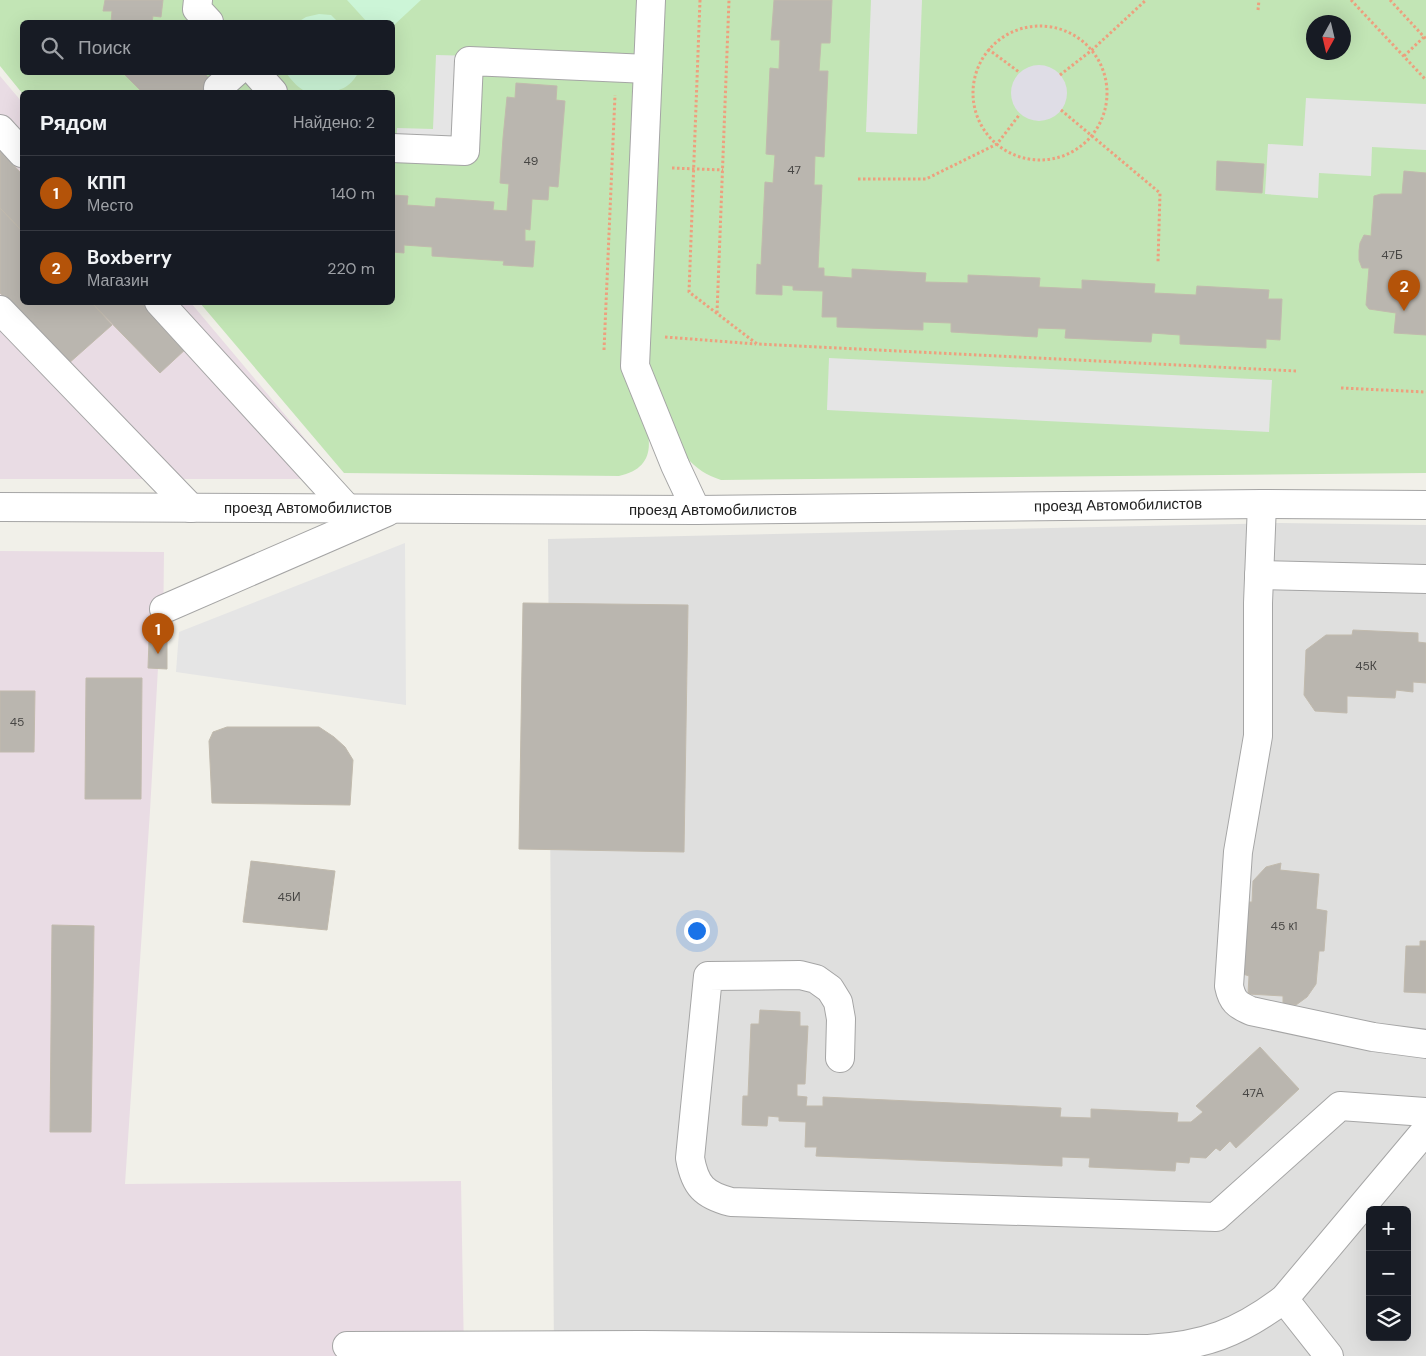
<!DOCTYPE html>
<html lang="ru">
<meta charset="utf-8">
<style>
body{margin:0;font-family:"DM Sans",sans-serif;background:#242831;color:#f1f3f6}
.controls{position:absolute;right:15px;bottom:15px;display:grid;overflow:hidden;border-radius:8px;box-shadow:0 5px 20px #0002}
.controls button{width:45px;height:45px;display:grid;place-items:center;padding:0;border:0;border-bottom:1px solid #363941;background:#171b24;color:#f1f3f6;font:25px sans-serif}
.compass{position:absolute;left:1306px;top:15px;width:45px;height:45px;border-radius:50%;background:#171b24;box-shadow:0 5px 20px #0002;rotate:188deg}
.you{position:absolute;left:696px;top:930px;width:18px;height:18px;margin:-12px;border:4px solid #fff;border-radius:50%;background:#1a73e8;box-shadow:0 0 0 8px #1a73e833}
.badge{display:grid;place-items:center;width:32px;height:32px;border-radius:50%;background:#b45309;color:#fff;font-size:16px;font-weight:700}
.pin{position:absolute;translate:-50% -41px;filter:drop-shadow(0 1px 2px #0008)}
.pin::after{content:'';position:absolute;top:26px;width:18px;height:15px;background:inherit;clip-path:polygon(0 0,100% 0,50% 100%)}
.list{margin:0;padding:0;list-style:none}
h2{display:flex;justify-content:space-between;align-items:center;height:65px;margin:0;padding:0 20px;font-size:21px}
h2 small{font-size:16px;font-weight:400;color:#9ea1a6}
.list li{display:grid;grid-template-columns:32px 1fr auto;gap:15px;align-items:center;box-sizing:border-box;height:75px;padding:0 20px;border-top:1px solid #363941}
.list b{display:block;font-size:19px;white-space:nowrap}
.list p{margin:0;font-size:16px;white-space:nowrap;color:#9ea1a6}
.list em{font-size:16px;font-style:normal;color:#9ea1a6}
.icon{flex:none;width:28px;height:28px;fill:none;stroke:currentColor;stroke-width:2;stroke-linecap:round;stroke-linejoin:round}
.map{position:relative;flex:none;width:1426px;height:1356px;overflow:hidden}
.search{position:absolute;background:#171b24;box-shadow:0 5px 20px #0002;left:20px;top:20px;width:375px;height:55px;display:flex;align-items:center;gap:12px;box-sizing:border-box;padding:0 18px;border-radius:8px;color:#9ea1a6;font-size:19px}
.panel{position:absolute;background:#171b24;box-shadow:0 5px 20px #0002;left:20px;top:90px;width:375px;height:215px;border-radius:8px}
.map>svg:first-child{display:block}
.residential{fill:#dfdfde;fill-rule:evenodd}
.industrial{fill:#e9dce4}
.grass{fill:#c2e5b5;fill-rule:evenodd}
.park{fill:#ccf5d7}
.parking{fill:#e5e5e5}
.plaza{fill:#dfdde6}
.building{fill:#bab6af;stroke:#c1baad}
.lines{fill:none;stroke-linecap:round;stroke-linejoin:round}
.minor-casing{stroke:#a5a5a5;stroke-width:30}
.path{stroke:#eda07e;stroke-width:3;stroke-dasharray:2.5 2.5;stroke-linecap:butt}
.minor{stroke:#fff;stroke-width:28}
.labels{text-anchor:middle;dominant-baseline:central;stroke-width:4.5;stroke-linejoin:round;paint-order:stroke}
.number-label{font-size:12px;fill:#474644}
.street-label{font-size:15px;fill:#212121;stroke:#fff}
</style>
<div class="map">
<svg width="1426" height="1356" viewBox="0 0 1426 1356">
<rect width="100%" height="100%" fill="#f1f0e9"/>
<path class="residential" d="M1280,523L1426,525V1356H554L548,539ZM1370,1210H1407V1337H1370Z"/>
<g class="industrial">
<polygon points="0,76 22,102 22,302 191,303 339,479 0,479"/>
<polygon points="0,551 164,552 163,640 149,640 148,668 158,668 150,811 125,1184 461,1181 464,1356 0,1356"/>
</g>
<g class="grass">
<path d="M0,0H639L648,434C652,457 643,471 619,476L344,473L200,303L392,302V92L22,93L0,66ZM22,22H392V72H22Z"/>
<path d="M664,0H1426V473L721,480C706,475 697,469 686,457L648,364ZM1314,22H1344V52H1314Z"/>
</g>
<g class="park">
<polygon points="347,0 421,0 393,26 392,22 367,22"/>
<polygon points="319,14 331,15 338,22 298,22 306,17"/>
<path d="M286,73H358C350,88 339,92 322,92C315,92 309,93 303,90C296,86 291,79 286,73Z"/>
</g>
<g class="parking">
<polygon points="871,0 922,0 917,134 866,132"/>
<polygon points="436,55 474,56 470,157 396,154 397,128 433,129"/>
<polygon points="1306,98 1426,104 1426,150 1372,147 1371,176 1319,173 1318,198 1265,194 1268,144 1303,146"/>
<polygon points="829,358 1272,380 1269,432 827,410"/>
<polygon points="405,543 406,705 176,672 179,632"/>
</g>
<circle class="plaza" cx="1039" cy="93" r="28"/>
<g class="building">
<polygon points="105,0 163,0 161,17 153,16 152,22 111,22 112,11 103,11"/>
<polygon points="774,0 832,0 830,43 821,43 819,71 828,71 824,157 815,156 814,185 822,185 818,268 824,268 824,276 852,278 852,269 926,273 925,282 968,283 968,275 1040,278 1039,287 1082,289 1082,280 1155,284 1154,293 1196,295 1197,286 1269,290 1268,299 1282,299 1280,340 1266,339 1266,348 1180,344 1180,335 1152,333 1151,342 1065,338 1066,329 1038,328 1037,337 951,332 951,323 923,322 923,330 837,327 837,317 822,317 823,291 793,290 793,286 782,285 782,295 756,294 757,264 761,265 765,182 773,183 775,155 766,154 770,68 779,69 780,40 771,40"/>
<polygon points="126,72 203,72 222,92 142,92 124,74"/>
<polygon points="516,83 557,86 556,100 565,101 558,187 549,186 548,200 532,199 530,230 525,229 525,241 535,241 533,267 503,265 504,261 432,256 432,247 404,245 404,253 392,252 392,195 408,196 407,205 435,207 436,198 494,202 493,210 507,211 509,184 500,183 503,138 507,97 515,98"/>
<polygon points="0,151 22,174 22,231 0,208"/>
<polygon points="1217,161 1264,164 1262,193 1216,190"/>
<polygon points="1404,171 1426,173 1426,335 1394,333 1396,313 1369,309 1366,305 1369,268 1362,268 1359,260 1359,251 1360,243 1364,235 1371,236 1374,196 1381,194 1402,194"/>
<polygon points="0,208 22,231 22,302 91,302 112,325 68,364 0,293"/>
<polygon points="91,302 146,302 188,347 160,373"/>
<polygon points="523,603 688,605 684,852 519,849"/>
<polygon points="1353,630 1418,633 1418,642 1426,643 1426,683 1413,682 1413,692 1396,690 1395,698 1347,696 1347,713 1315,711 1304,695 1306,650 1326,635 1352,635"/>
<polygon points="149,640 167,640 167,669 148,668"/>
<polygon points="86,678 142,678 141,799 85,799"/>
<polygon points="0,691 35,691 34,752 0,752"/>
<polygon points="227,727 319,727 334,737 345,747 353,760 350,805 212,803 209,741 213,732"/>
<polygon points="251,861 335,871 327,930 243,922"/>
<polygon points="1281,863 1280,870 1319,874 1316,909 1327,911 1324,951 1319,951 1316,984 1307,997 1296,1005 1283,1004 1283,996 1248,994 1249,976 1243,974 1246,902 1252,902 1253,881 1266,867"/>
<polygon points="52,925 94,926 91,1132 50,1132"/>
<polygon points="1420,941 1426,941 1426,993 1404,992 1406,946 1420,946"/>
<polygon points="760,1010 800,1012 800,1026 808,1026 805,1084 797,1084 797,1096 807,1097 806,1106 823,1106 823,1097 1061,1108 1060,1117 1091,1118 1091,1109 1178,1113 1177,1122 1191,1122 1203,1112 1196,1106 1260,1047 1299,1089 1236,1148 1230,1141 1220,1151 1216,1148 1206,1158 1190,1157 1189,1163 1176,1162 1175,1171 1089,1167 1090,1158 1062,1157 1062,1166 816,1156 817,1147 805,1147 806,1122 779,1121 779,1117 768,1116 767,1126 742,1125 743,1096 748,1096 751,1024 759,1024"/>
</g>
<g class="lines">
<defs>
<g id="minor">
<polyline points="198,0 197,9 209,22"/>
<polyline points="651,0 635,366 675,465 696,510"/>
<polyline points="255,72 273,92"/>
<polyline points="218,88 236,72"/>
<polyline points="0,129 22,153"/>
<polyline points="392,148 465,151 469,61 648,69"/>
<polyline points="159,302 347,508"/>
<polyline points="0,310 191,508"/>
<path d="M1262,504L1258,603V736L1238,852L1229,986C1232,1001 1237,1005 1251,1011L1373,1037L1426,1044"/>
<polyline points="0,507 696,510 1262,504 1426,505"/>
<polyline points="1259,575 1426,579"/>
<polyline points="164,609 387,512"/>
<path d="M840,1058L841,1019L838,1002L830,989L816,979L800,975L708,976L690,1158C695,1186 704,1195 731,1202L1216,1217L1340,1106L1426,1112"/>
<polyline points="1284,1299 1329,1356"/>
<path d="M347,1346L642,1345L1148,1349C1204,1346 1239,1333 1284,1299L1426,1130"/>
</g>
</defs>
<use href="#minor" class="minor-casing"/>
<g class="path">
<polyline points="700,0 689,292 757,344 1296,371"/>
<polyline points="1351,0 1426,80"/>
<polyline points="1390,0 1426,39"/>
<polyline points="1258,10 1259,0"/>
<circle cx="1040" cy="93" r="67"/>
<polyline points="988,49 1019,72"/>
<polyline points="1404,56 1424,37"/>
<polyline points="1060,75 1092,50 1146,0"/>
<polyline points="1061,110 1160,193 1158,262"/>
<polyline points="672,168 723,170"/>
<polyline points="858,179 926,179 997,144 1020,114"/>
<polyline points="717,313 729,0"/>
<polyline points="665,337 756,344"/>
<polyline points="604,350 615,95"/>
<polyline points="1341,388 1426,392"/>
</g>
<use href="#minor" class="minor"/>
</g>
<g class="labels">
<g class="number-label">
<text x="531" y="161">49</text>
<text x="794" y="170">47</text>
<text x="1392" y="255">47Б</text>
<text x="1366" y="666">45К</text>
<text x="17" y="722">45</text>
<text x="289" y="897">45И</text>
<text x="1284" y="926">45 к1</text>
<text x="1253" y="1093">47А</text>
</g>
<g class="street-label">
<text transform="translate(1118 505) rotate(-1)">проезд Автомобилистов</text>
<text x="308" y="508">проезд Автомобилистов</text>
<text x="713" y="510">проезд Автомобилистов</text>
</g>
</g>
</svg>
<div class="controls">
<button>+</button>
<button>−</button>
<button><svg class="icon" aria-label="layers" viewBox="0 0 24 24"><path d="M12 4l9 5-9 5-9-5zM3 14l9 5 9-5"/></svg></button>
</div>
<svg class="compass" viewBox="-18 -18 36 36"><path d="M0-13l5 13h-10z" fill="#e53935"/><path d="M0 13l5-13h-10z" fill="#9ea1a6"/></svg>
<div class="you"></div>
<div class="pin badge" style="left:158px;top:654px">1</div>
<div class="pin badge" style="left:1404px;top:311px">2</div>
<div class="search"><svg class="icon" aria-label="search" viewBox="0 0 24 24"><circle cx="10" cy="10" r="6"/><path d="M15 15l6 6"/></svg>Поиск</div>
<section class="panel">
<h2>Рядом<small>Найдено: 2</small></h2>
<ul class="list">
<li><span class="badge">1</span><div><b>КПП</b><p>Место</p></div><em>140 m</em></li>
<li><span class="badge">2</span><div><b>Boxberry</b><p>Магазин</p></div><em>220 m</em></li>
</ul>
</section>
</div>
